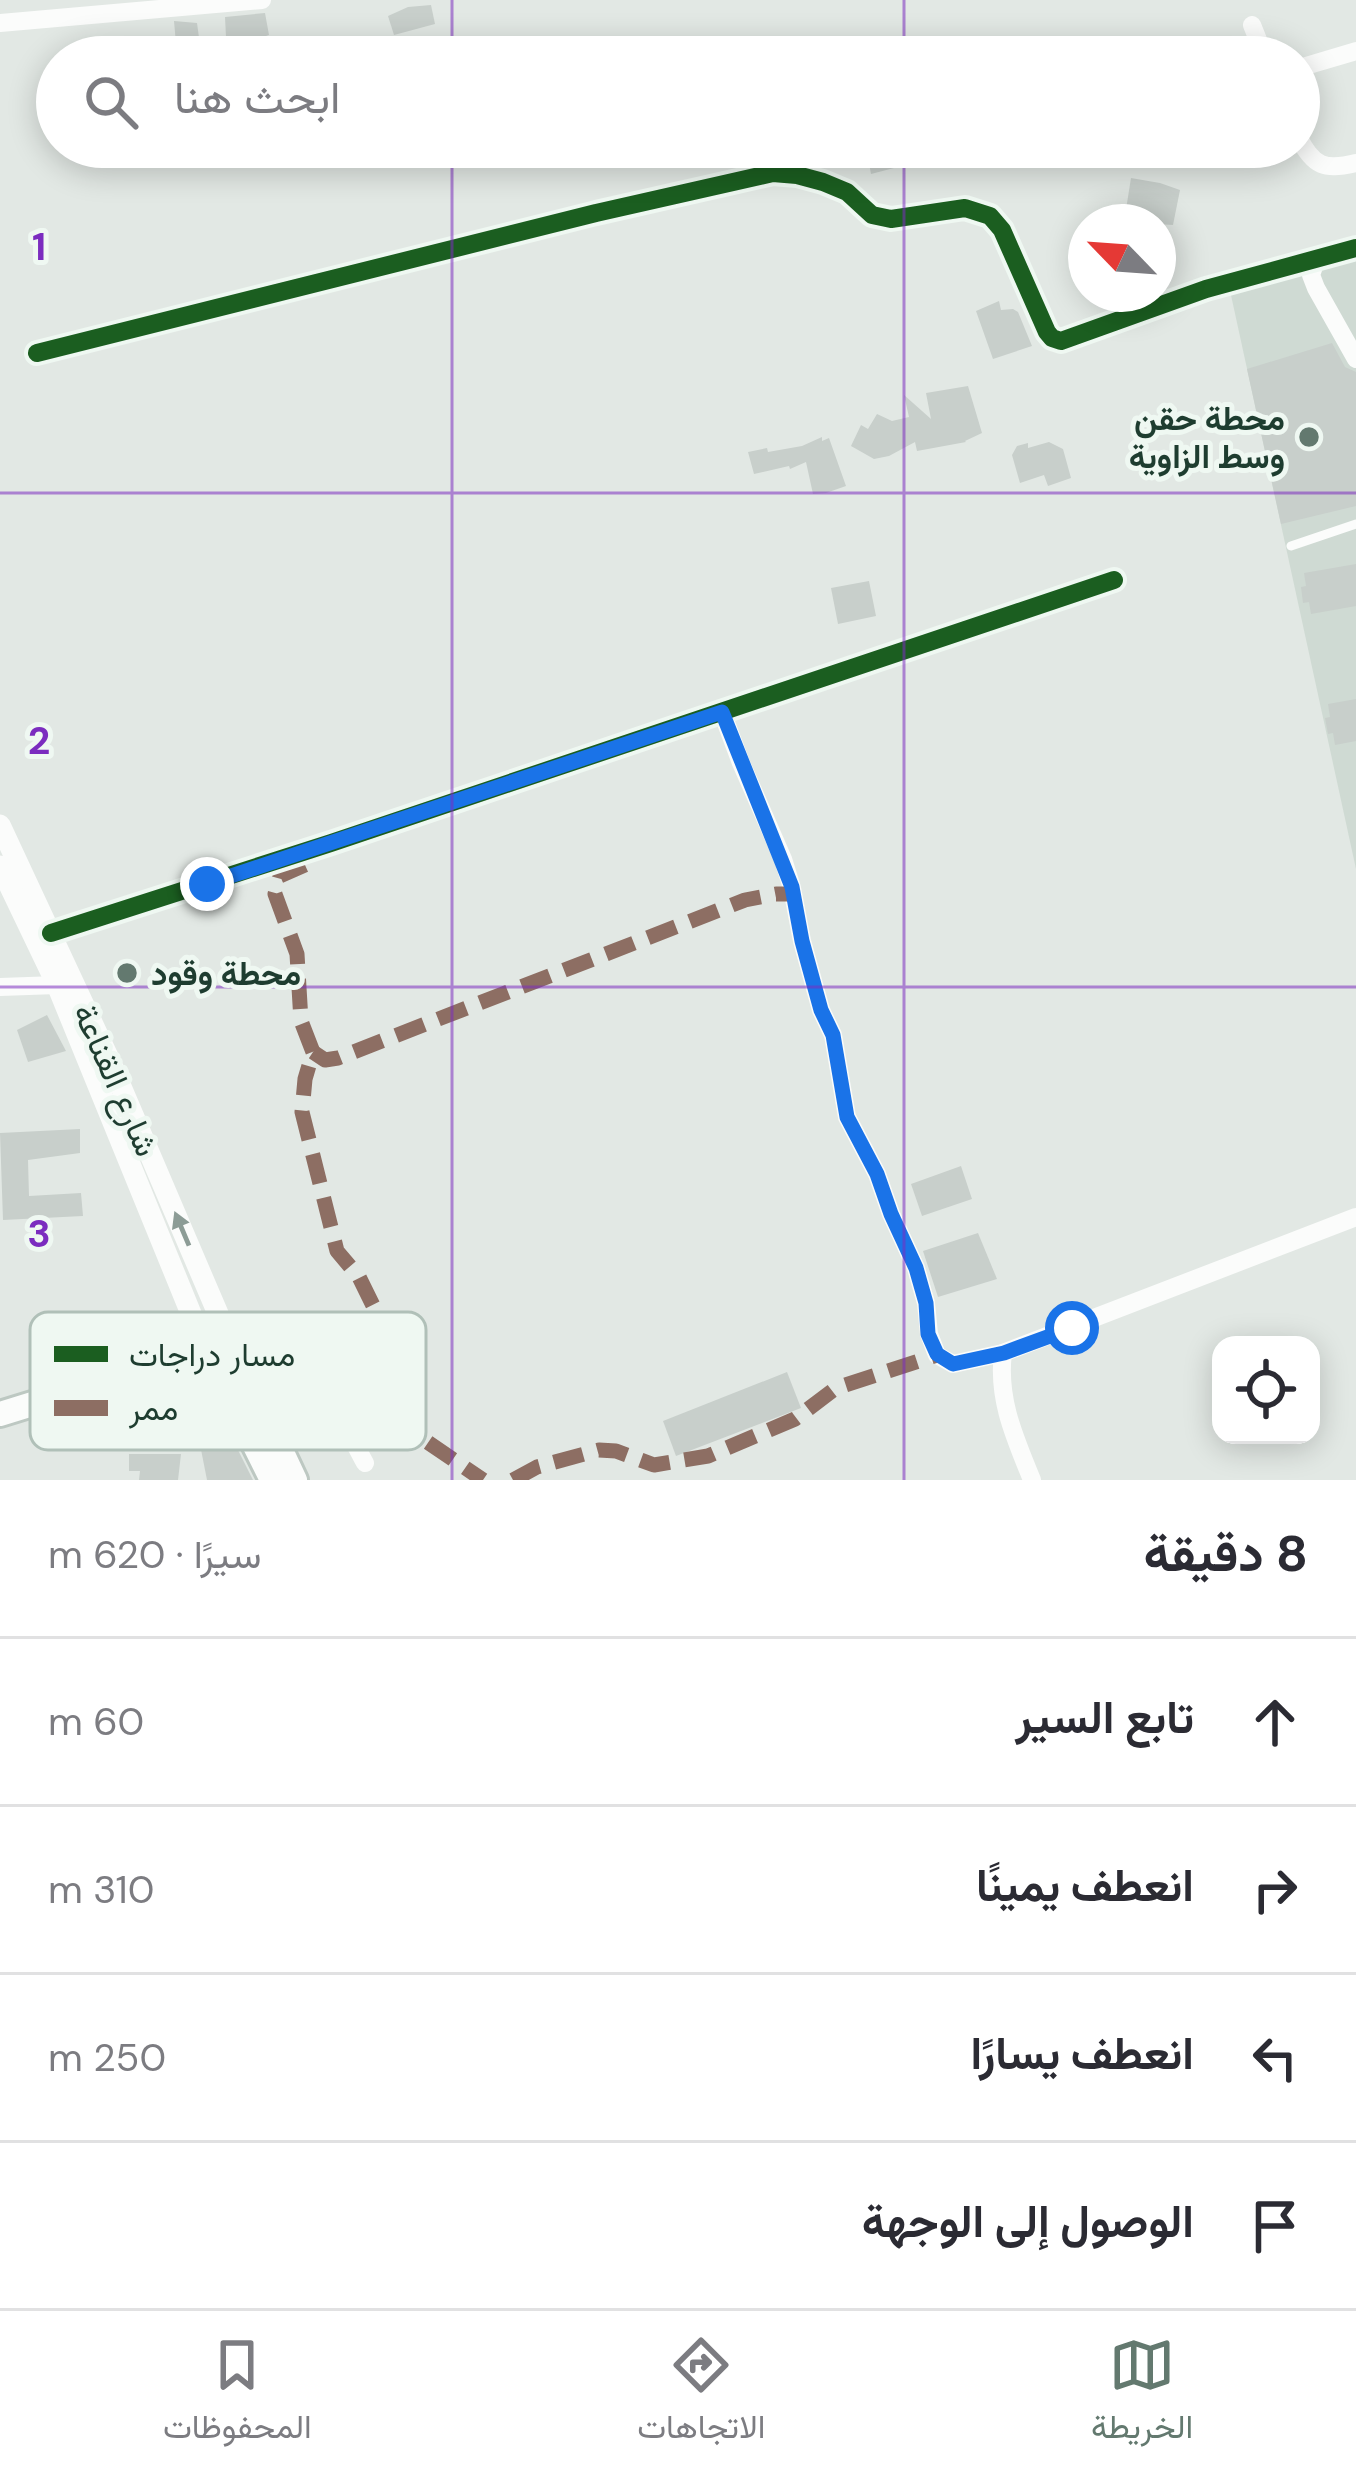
<!DOCTYPE html>
<html lang="ar">
<meta charset="utf-8">
<style>
body{margin:0;font-family:"DM Sans",Vazirmatn,sans-serif;background:#f7f7f7;color:#2b2b33;direction:rtl}
.controls{position:absolute;right:36px;bottom:36px;display:grid;overflow:hidden;border-radius:24px;box-shadow:0 6px 30px #0003}
.controls button{width:108px;height:108px;display:grid;place-items:center;padding:0;border:0;border-bottom:3px solid #e1e1e2;background:#fff;color:#2b2b33;font:60px sans-serif}
.compass{position:absolute;left:1068px;top:204px;width:108px;height:108px;border-radius:50%;background:#fff;box-shadow:0 6px 30px #0003;rotate:295deg}
.stop{position:absolute;width:36px;height:36px;margin:-27px;border:9px solid #1a73e8;border-radius:50%;background:#fff}
.stop.end{background:#1a73e8;border-color:#fff;box-shadow:0 3px 12px #0008}
.list{margin:0;padding:0;list-style:none}
h2{display:flex;justify-content:space-between;align-items:center;height:156px;margin:0;padding:0 48px;font-size:51px}
h2 small{font-size:39px;font-weight:400;color:#7c7c81}
.list li{display:grid;grid-template-columns:78px 1fr auto;gap:36px;align-items:center;box-sizing:border-box;height:168px;padding:0 48px;border-top:3px solid #e1e1e2}
.list b{display:block;font-size:45px;white-space:nowrap}
.list em{font-size:39px;font-style:normal;color:#7c7c81}
.icon{flex:none;width:66px;height:66px;fill:none;stroke:currentColor;stroke-width:2;stroke-linecap:round;stroke-linejoin:round}
.map{position:relative;flex:none;width:1356px;height:1480px;overflow:hidden;direction:ltr}
.search{position:absolute;background:#fff;box-shadow:0 6px 30px #0003;left:36px;right:36px;top:36px;height:132px;display:flex;align-items:center;gap:30px;box-sizing:border-box;padding:0 42px;border-radius:66px;color:#7c7c81;font-size:45px}
.sheet{height:828px;background:#fff}
nav{display:flex;justify-content:space-around;align-items:center;box-sizing:border-box;height:168px;border-top:3px solid #e1e1e2;background:#fff;font-size:33px;color:#7c7c81}
nav a{display:grid;justify-items:center;gap:6px}
nav .on{color:#63796f}
.map>svg:first-child{display:block}
.built{fill:#cfdad3}
.building{fill:#c8cfcb}
.lines{fill:none;stroke-linecap:round;stroke-linejoin:round}
.secondary-casing{stroke:#bdc8c2;stroke-width:30}
.service{stroke:#fbfcfb;stroke-width:9}
.minor{stroke:#fbfcfb;stroke-width:18}
.tertiary{stroke:#fbfcfb;stroke-width:21}
.secondary{stroke:#fbfcfb;stroke-width:24}
.quiet{stroke:#8d6e63;stroke-width:15;stroke-dasharray:30 15;stroke-linecap:butt}
.cycleway-casing{stroke:#eff8f2;stroke-width:26}
.cycleway{stroke:#1b5e20;stroke-width:18}
.oneway{fill:#8c9c96}
.route{stroke:#1a73e8;stroke-width:15}
.grid{fill:none;stroke:#7b2cbf;stroke-width:3;stroke-opacity:0.55}
.poi-dot{fill:#63796f;stroke:#eff8f2;stroke-width:4.5}
.labels{text-anchor:middle;dominant-baseline:central;stroke-width:10;stroke-linejoin:round;paint-order:stroke}
.poi-label{font-size:33px;font-weight:bold;fill:#1e3d30;stroke:#eff8f2;text-anchor:end}
.street-label{font-size:33px;fill:#1e3d30;stroke:#eff8f2}
.key{fill:#eff8f2;stroke:#b0c0b8;stroke-width:3}
.key-label{font-size:33px;fill:#1e3d30}
.grid-label{font-size:39px;text-anchor:middle;font-weight:bold;fill:#7b2cbf;stroke:#eff8f2;stroke-width:10;stroke-linejoin:round;paint-order:stroke}
</style>
<div class="map">
<svg width="1356" height="1480" viewBox="0 0 1356 1480">
<rect width="100%" height="100%" fill="#e2e8e4"/>
<polygon class="built" points="1356,258 1356,869 1229,286"/>
<g class="building">
<polygon points="431,5 435,24 394,35 388,16 408,7"/>
<polygon points="265,13 269,35 266,36 264,57 227,57 225,17"/>
<polygon points="174,21 197,23 201,52 177,55"/>
<polygon points="866,147 923,147 917,162 871,174"/>
<polygon points="1131,178 1160,183 1180,190 1173,225 1124,222"/>
<polygon points="999,301 1001,310 1013,309 1018,312 1032,346 993,359 976,311"/>
<polygon points="1332,343 1345,367 1356,372 1356,506 1281,524 1247,369"/>
<polygon points="968,386 982,433 965,441 966,442 917,451 915,442 889,456 874,459 851,446 861,425 868,429 877,414 892,421 909,417 904,395 931,419 926,393"/>
<polygon points="822,437 822,441 829,438 846,486 826,493 813,494 806,462 790,469 789,466 754,474 748,452 767,448 768,452 802,446"/>
<polygon points="1049,442 1063,449 1071,478 1048,486 1044,475 1020,483 1012,455 1017,446 1028,443 1028,448"/>
<polygon points="1356,564 1356,606 1311,614 1309,602 1303,603 1301,587 1306,586 1304,573"/>
<polygon points="869,581 876,616 838,624 831,588"/>
<polygon points="1356,699 1356,741 1335,745 1333,733 1328,734 1325,718 1330,717 1328,704"/>
<polygon points="47,1015 66,1051 28,1062 17,1030"/>
<polygon points="80,1129 80,1153 28,1160 29,1196 81,1193 83,1216 3,1220 0,1133"/>
<polygon points="961,1166 972,1199 922,1216 911,1184"/>
<polygon points="978,1233 997,1279 938,1297 923,1251"/>
<polygon points="787,1372 801,1408 676,1456 663,1421"/>
<polygon points="211,1406 231,1436 253,1480 207,1480 193,1409"/>
<polygon points="129,1454 181,1454 178,1480 139,1480 140,1471 129,1471"/>
</g>
<g class="lines">
<defs>
<g id="secondary">
<polyline points="206,1348 272,1480"/>
<polyline points="176,1366 203,1343 228,1337 295,1480"/>
<polyline points="258,1404 269,1388 292,1375"/>
<polyline points="0,1414 55,1397 133,1381 236,1354"/>
</g>
</defs>
<use href="#secondary" class="secondary-casing"/>
<polyline class="service" points="1291,546 1356,524"/>
<g class="minor">
<polyline points="0,23 262,0"/>
<polyline points="1252,25 1265,57"/>
<polyline points="1299,68 1356,51"/>
<path d="M1299,138C1313,166 1325,171 1356,163"/>
<polyline points="1317,258 1311,275 1316,288 1356,359"/>
<polyline points="37,353 596,213 773,173 797,175 823,182 847,192 872,215 891,219 965,208 990,216 1002,230 1047,332 1052,338 1061,341 1206,289 1356,248"/>
<polyline points="722,712 741,763 783,859 792,888 802,941 821,1010 833,1035 847,1117 877,1174 891,1214 916,1268 926,1303 929,1334 937,1355 953,1364 1003,1353"/>
<polyline points="51,933 331,843 1114,580"/>
<polyline points="0,987 57,985"/>
<path d="M228,1337C246,1341 266,1343 283,1349C315,1361 349,1434 365,1463"/>
<polyline points="236,1354 273,1366 296,1378"/>
<path d="M1032,1480C1015,1438 997,1399 1003,1353L1356,1217"/>
</g>
<g class="tertiary">
<polyline points="0,825 110,1061 228,1337"/>
<polyline points="0,866 57,985 203,1343"/>
</g>
<use href="#secondary" class="secondary"/>
<g class="quiet">
<polyline points="305,865 280,876 275,894 297,954 301,1021 313,1052 305,1079 302,1112 337,1251 359,1277 395,1350 410,1392 417,1428 426,1441 483,1480"/>
<polyline points="313,1052 325,1060 338,1058 745,900 776,894 794,894"/>
<polyline points="513,1480 537,1467 599,1450 616,1451 654,1465 708,1456 795,1419 836,1388 937,1355"/>
</g>
<defs>
<g id="cycleway">
<polyline points="37,353 596,213 773,173 797,175 823,182 847,192 872,215 891,219 965,208 990,216 1002,230 1047,332 1052,338 1061,341 1206,289 1356,248"/>
<polyline points="51,933 331,843 1114,580"/>
</g>
</defs>
<use href="#cycleway" class="cycleway-casing"/>
<use href="#cycleway" class="cycleway"/>
</g>
<defs><path id="oneway-solid" d="M-6-.8H1V-3.2L6.5 0L1 3.2V.8H-6Z" transform="scale(3)"/></defs>
<use class="oneway" href="#oneway-solid" transform="translate(182 1229) rotate(-113)"/>
<g class="lines">
<polyline class="route" points="207,884 722,712 792,887 802,941 821,1010 833,1035 847,1117 877,1174 891,1214 916,1268 926,1303 928,1334 937,1354 953,1364 1004,1353 1072,1328"/>
</g>
<path class="grid" d="M452,0V57M904,0V57M452,147V1480M904,147V1480M0,493H1356M0,987H1356"/>
<g class="poi-dot">
<circle cx="1309" cy="437" r="12"/>
<circle cx="127" cy="973" r="12"/>
</g>
<g class="labels">
<g class="poi-label">
<text x="1285" y="418">محطة حقن<tspan x="1285" dy="38">وسط الزاوية</tspan></text>
<text x="151" y="973" text-anchor="start">محطة وقود</text>
</g>
<g class="street-label">
<text transform="translate(116 1080) rotate(66)">شارع القناعة</text>
</g>
</g>
<rect x="30" y="1312" width="396" height="138" rx="18" class="key"/>
<rect x="54" y="1346" width="54" height="16" fill="#1b5e20"/>
<rect x="54" y="1400" width="54" height="16" fill="#8d6e63"/>
<g class="key-label">
<text x="129" y="1366">مسار دراجات</text>
<text x="129" y="1420">ممر</text>
</g>
<g class="grid-label">
<text x="39" y="260">1</text>
<text x="39" y="754">2</text>
<text x="39" y="1247">3</text>
</g>
</svg>
<div class="controls">
<button><svg class="icon" aria-label="locate" viewBox="0 0 24 24"><circle cx="12" cy="12" r="6"/><path d="M12 2v4M12 18v4M2 12h4M18 12h4"/></svg></button>
</div>
<svg class="compass" viewBox="-18 -18 36 36"><path d="M0-13l5 13h-10z" fill="#e53935"/><path d="M0 13l5-13h-10z" fill="#7c7c81"/></svg>
<div class="stop" style="left:1072px;top:1328px"></div>
<div class="stop end" style="left:207px;top:884px"></div>
<div class="search"><svg class="icon" aria-label="search" viewBox="0 0 24 24"><circle cx="10" cy="10" r="6"/><path d="M15 15l6 6"/></svg>ابحث هنا</div>
</div>
<section class="sheet">
<h2>8 دقيقة<small>سيرًا · 620 m</small></h2>
<ul class="list">
<li><svg class="icon" aria-label="ahead" viewBox="0 0 24 24"><path d="M12 20V5M6 11l6-6 6 6"/></svg><div><b>تابع السير</b></div><em>60 m</em></li>
<li><svg class="icon" aria-label="right" viewBox="0 0 24 24"><path d="M7 20v-9h11M14 6l5 5-5 5"/></svg><div><b>انعطف يمينًا</b></div><em>310 m</em></li>
<li><svg class="icon" aria-label="left" viewBox="0 0 24 24"><path d="M17 20v-9H6M10 6l-5 5 5 5"/></svg><div><b>انعطف يسارًا</b></div><em>250 m</em></li>
<li><svg class="icon" aria-label="arrive" viewBox="0 0 24 24"><path d="M6 21V4h12l-3 4 3 4H6"/></svg><div><b>الوصول إلى الوجهة</b></div></li>
</ul>
</section>
<nav>
<a class="on"><svg class="icon" aria-label="map" viewBox="0 0 24 24"><path d="M3 6l6-2 6 2 6-2v14l-6 2-6-2-6 2zM9 4v14M15 6v14"/></svg>الخريطة</a>
<a><svg class="icon" aria-label="directions" viewBox="0 0 24 24"><path d="M12 3l9 9-9 9-9-9zM9 14v-3h6M13 9l2 2-2 2"/></svg>الاتجاهات</a>
<a><svg class="icon" aria-label="saved" viewBox="0 0 24 24"><path d="M7 4h10v16l-5-4-5 4z"/></svg>المحفوظات</a>
</nav>
